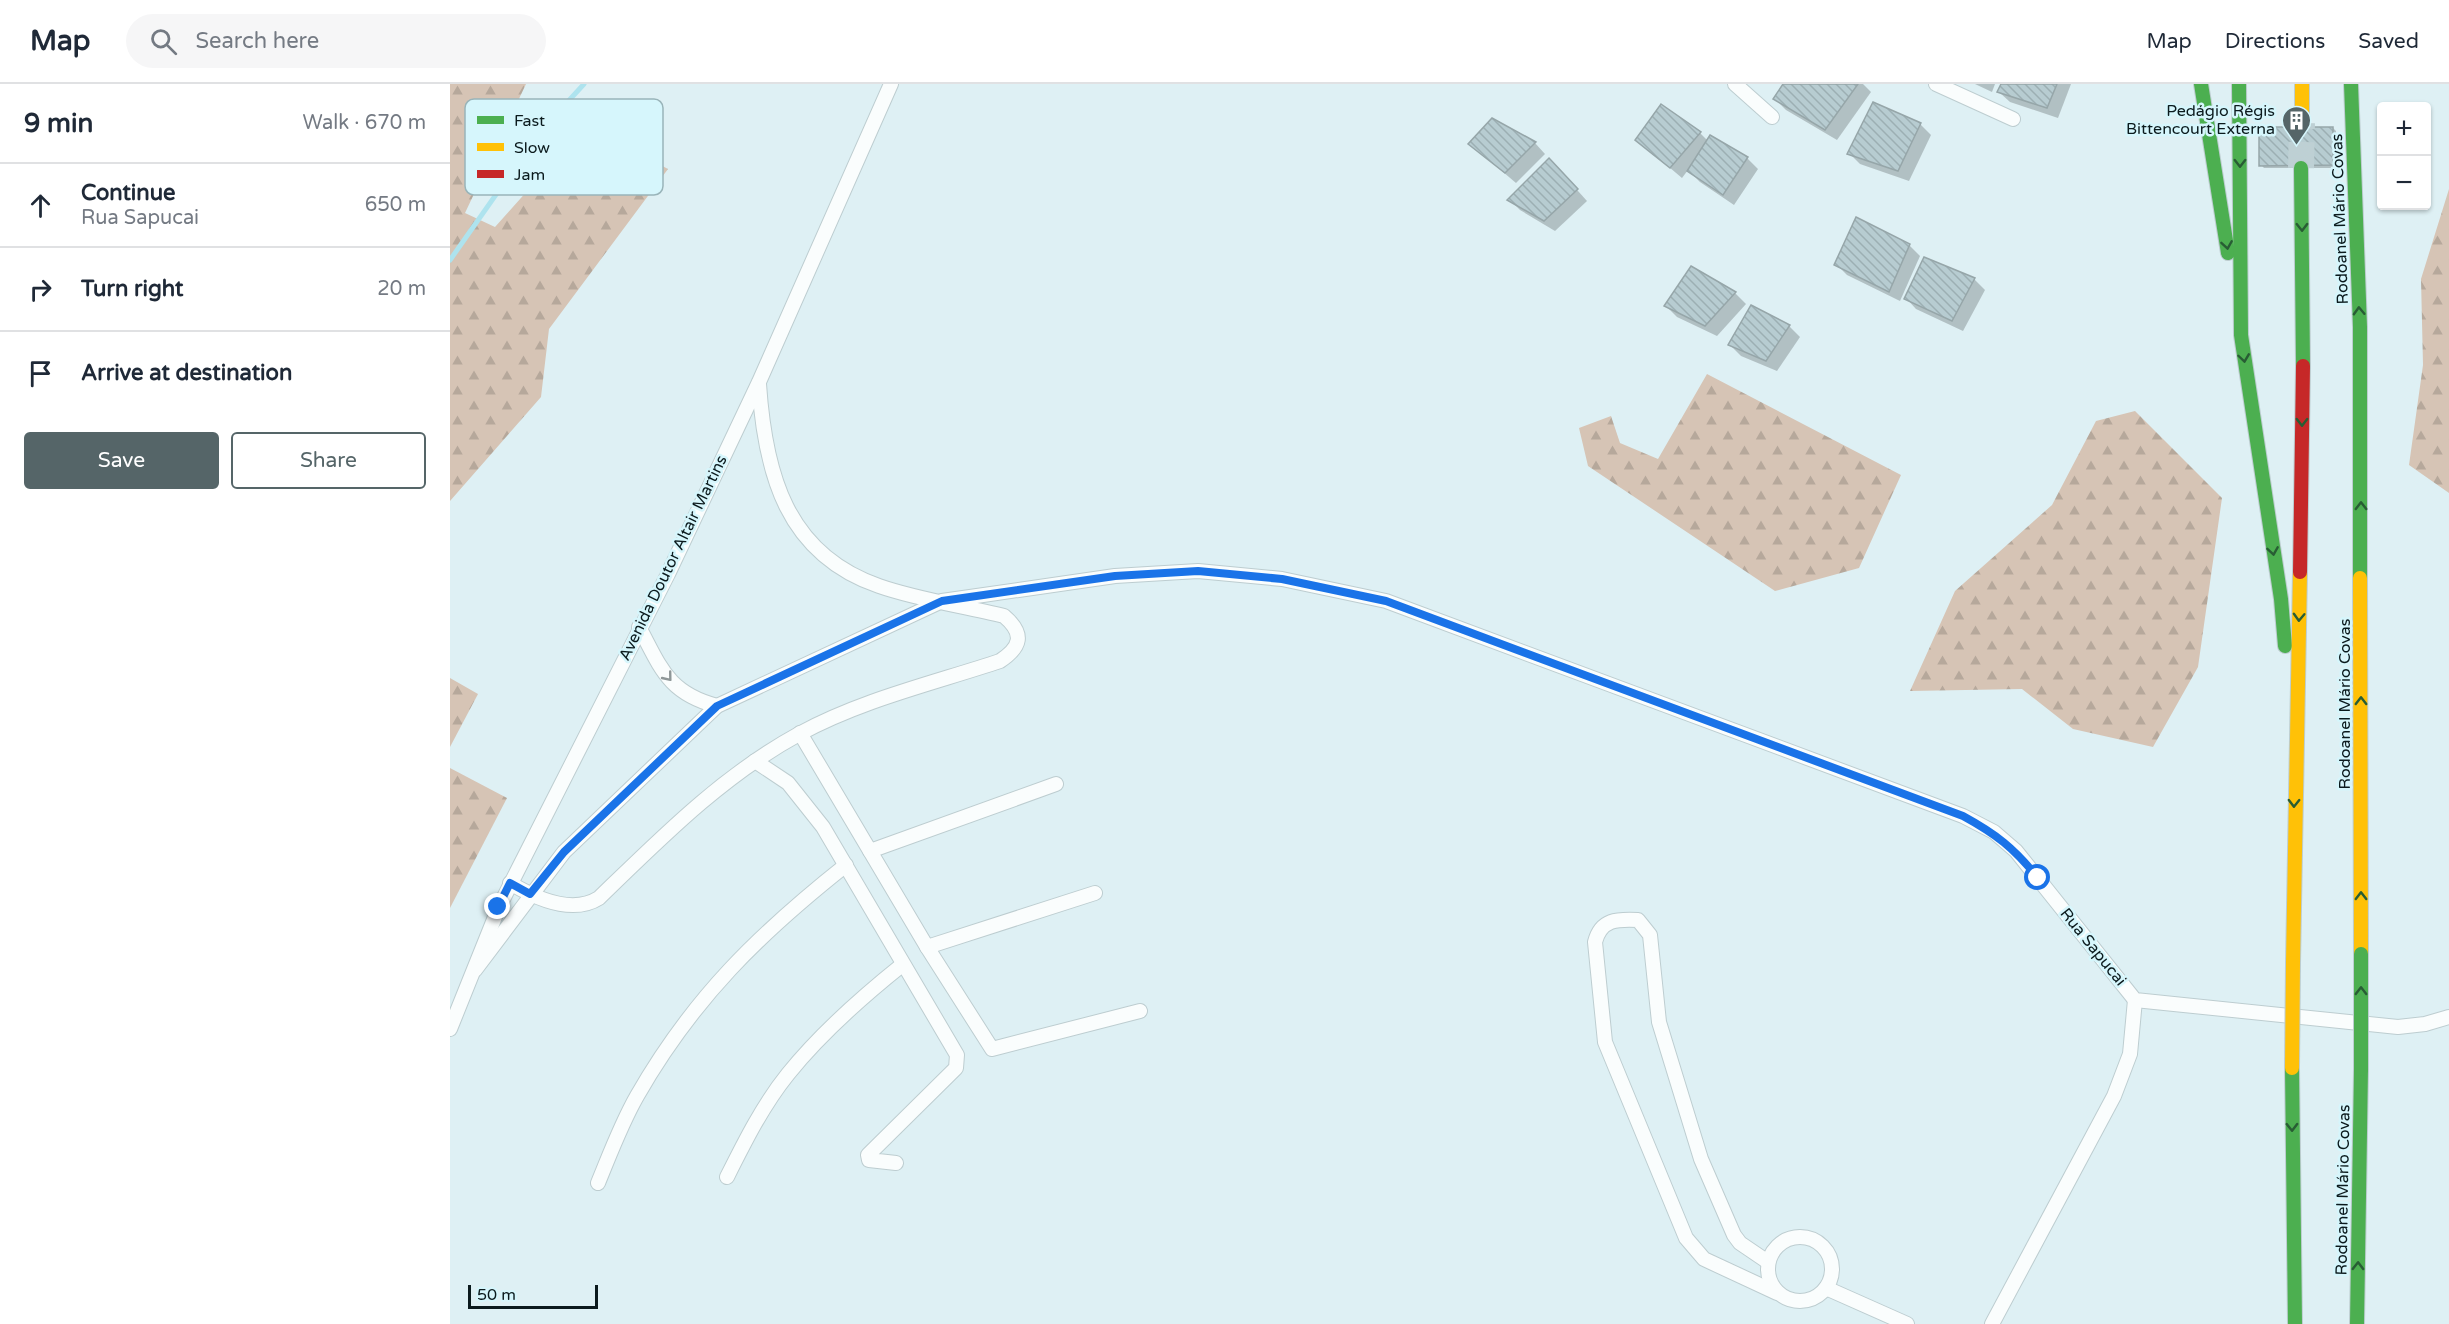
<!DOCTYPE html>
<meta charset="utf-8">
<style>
body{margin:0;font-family:"Varela Round",sans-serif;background:#f6f6f7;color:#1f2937}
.controls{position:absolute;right:18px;top:18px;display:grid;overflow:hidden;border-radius:6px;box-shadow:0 2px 4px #0004}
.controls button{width:54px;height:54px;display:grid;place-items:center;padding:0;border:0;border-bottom:2px solid #e0e1e3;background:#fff;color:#1f2937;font:30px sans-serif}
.scale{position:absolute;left:18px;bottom:15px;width:130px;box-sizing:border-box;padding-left:6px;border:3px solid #0b1a1d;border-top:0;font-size:16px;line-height:21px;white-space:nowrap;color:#0b1a1d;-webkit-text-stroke:4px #d6f6fc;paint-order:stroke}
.stop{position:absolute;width:18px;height:18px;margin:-14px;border:4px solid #1a73e8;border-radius:50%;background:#fff}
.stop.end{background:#1a73e8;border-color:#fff;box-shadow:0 2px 6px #0008}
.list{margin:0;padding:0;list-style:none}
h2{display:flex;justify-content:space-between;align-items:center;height:78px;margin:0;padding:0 24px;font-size:26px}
h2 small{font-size:20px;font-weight:400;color:#747a83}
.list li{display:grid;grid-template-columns:39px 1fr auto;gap:18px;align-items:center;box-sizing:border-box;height:84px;padding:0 24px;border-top:2px solid #e0e1e3}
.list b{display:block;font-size:22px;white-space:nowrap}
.list p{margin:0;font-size:20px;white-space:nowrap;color:#747a83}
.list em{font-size:20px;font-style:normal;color:#747a83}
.actions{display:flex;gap:12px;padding:18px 24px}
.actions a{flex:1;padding:14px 0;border:2px solid #556568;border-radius:6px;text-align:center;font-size:21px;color:#556568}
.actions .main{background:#556568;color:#fff}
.icon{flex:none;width:33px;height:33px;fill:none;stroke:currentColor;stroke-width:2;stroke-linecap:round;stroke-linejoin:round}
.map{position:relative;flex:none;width:1999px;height:1240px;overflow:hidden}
header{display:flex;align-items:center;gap:36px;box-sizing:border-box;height:84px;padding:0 30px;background:#fff;border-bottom:2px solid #e0e1e3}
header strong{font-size:28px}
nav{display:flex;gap:33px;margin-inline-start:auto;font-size:21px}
.search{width:420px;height:54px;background:#f6f6f7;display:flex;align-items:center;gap:15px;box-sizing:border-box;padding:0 21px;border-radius:33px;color:#747a83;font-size:22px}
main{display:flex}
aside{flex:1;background:#fff}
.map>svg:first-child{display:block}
.forest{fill:url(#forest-firs)}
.shadow{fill:#0003}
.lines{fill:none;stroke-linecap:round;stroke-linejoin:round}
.stream{stroke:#aee3ee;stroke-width:5}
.building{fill:url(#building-back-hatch);stroke:#96a6a9;stroke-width:1.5}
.highway-tunnel{stroke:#bed0d4;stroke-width:26;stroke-dasharray:26 13;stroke-linecap:butt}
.street-casing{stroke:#bdcdd0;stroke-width:16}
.fast-casing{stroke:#bdcdd0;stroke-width:16}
.slow-casing{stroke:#bdcdd0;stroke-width:16}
.jam-casing{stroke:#bdcdd0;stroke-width:16}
.street{stroke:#fafdfd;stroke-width:14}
.fast{stroke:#4caf50;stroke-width:14}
.slow{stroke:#ffc107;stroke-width:14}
.jam{stroke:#c62828;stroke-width:14}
.fast-bridge-casing{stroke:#bdcdd0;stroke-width:16;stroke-linecap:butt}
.slow-bridge-casing{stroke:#bdcdd0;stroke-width:16;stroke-linecap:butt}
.fast-bridge{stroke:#4caf50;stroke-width:14}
.slow-bridge{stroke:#ffc107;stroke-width:14}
.oneway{stroke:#285d34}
.oneway2{stroke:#8e9798}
.route{stroke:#1a73e8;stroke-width:8}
.labels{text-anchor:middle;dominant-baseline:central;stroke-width:5;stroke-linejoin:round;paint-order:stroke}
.poi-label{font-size:16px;fill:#0b1a1d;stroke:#d6f6fc;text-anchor:end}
.street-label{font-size:16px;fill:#0b1a1d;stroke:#d6f6fc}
.key{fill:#d6f6fc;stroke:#99b4b9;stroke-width:1.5}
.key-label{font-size:16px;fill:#0b1a1d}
</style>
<header>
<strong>Map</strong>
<div class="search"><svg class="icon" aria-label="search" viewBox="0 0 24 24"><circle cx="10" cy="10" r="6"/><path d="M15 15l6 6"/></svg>Search here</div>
<nav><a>Map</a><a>Directions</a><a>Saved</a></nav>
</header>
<main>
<aside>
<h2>9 min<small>Walk · 670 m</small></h2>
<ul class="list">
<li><svg class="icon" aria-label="ahead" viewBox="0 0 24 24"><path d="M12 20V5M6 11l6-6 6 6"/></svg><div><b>Continue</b><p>Rua Sapucai</p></div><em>650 m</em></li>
<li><svg class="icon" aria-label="right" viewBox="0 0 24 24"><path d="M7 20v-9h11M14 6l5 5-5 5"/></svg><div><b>Turn right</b></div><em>20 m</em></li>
<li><svg class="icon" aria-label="arrive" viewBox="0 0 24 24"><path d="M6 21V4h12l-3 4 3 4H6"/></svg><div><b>Arrive at destination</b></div></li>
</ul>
<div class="actions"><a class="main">Save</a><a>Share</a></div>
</aside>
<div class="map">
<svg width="1999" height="1240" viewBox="0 0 1999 1240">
<defs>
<pattern id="forest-firs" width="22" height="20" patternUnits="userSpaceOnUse" patternTransform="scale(1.5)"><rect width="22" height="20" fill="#d6c4b5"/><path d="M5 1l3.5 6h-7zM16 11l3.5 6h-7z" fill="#b6a89b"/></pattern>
<pattern id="building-back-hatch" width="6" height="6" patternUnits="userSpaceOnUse" patternTransform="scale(1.5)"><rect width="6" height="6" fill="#b7ccd1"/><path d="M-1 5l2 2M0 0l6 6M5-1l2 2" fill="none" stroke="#9cafb3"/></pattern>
</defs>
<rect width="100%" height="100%" fill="#def0f4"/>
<g class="forest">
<polygon points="0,0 76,0 15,129 45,143 136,41 218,85 99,245 91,313 0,417"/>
<polygon points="1999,105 1999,409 1959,381 1973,281 1971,195"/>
<polygon points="1257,290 1451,391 1409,484 1325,507 1138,382 1129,344 1161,332 1170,359 1208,375"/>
<polygon points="1685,327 1772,414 1748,583 1703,663 1623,645 1572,605 1460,607 1505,507 1602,421 1646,337"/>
<polygon points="0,594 28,610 0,663"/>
<polygon points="0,684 57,714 0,824"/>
</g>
<g class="shadow">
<polygon points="1335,0 1413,0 1421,8 1387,56 1336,26 1325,15"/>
<polygon points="1525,0 1545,0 1542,8"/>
<polygon points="1553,0 1621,0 1608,34 1560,18 1549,8"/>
<polygon points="1042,36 1085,59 1095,70 1066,99 1020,60"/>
<polygon points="1470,40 1481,51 1459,97 1410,80 1399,69"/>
<polygon points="1883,44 1886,47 1886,84 1814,84 1811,81"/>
<polygon points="1250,49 1258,57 1260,53 1298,75 1308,85 1284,121 1250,98 1238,86 1232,94 1187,56"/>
<polygon points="1110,87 1137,117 1105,147 1070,126 1060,116"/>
<polygon points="1459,161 1470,172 1450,217 1397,191 1386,180"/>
<polygon points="1242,184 1285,209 1296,220 1267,252 1227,233 1216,222"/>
<polygon points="1524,195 1535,206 1513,247 1466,225 1456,214"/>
<polygon points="1339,242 1350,253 1327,287 1291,272 1280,261"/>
</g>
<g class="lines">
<polyline class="stream" points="0,176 90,48 134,0"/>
</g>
<g class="building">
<polygon points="1333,0 1408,0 1375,46 1323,15"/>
<polygon points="1551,0 1607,0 1597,24 1547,8"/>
<polygon points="1423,18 1471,39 1448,87 1397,70"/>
<polygon points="1211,20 1251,48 1220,84 1185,56"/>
<polygon points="1042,34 1086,58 1055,89 1018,60"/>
<polygon points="1809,43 1883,43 1883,81 1809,82"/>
<polygon points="1260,51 1298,73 1273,111 1237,87"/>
<polygon points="1099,74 1128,105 1094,137 1057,116"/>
<polygon points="1406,133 1460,160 1439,208 1384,181"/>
<polygon points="1474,173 1525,194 1502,237 1454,215"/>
<polygon points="1241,182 1286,208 1255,242 1214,222"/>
<polygon points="1301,221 1340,241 1316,277 1278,261"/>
</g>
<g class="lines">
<polyline class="highway-tunnel" points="1851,84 1852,39"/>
<defs>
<g id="street">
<polyline points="1285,0 1322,33"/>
<polyline points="1486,0 1563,35"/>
<path d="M189,543C211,584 218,609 267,622"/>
<polyline points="350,649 477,863 542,965 690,927"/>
<polyline points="305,677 338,699 373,743 507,971 506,984 418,1071 419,1076 446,1079"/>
<polyline points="420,767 606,700"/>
<path d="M60,799C85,814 122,831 149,814C211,754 272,692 349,650C411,616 484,599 550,577C571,563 575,550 554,532C514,522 469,516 429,502C336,470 315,389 309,300"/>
<polyline points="477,863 645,809"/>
<polyline points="25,886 114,768 267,622 492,517 665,492 748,487 832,495 936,517 1513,732 1544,748 1566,767 1685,916 1948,943 1975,940 1999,933"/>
<polyline points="0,945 49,823 218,490 309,298 441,0"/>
<path d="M277,1093C295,1057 313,1021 338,990C371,949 412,913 452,881"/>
<path d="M148,1099C160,1070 171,1040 187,1012C243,914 309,850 396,781"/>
<circle cx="1350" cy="1185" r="32"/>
<path d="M1318,1178L1290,1159L1284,1151L1251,1075L1209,938L1200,851L1188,836C1167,835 1151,835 1145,858L1155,958L1236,1154L1254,1175L1327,1209"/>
<polyline points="1376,1204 1457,1240"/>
<polyline points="1542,1240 1664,1012 1680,970 1685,916"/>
</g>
<g id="fast">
<polyline points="1751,0 1778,169"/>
<polyline points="1789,0 1791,251 1831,515 1835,562"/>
<polyline points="1901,0 1910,243 1910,494"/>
<polyline points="1851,84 1853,282"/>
<polyline points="1842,984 1845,1240"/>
<polyline points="1907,1240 1911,985"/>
</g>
<g id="slow">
<polyline points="1852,0 1852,39"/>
<polyline points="1910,494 1911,870"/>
<polyline points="1843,879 1850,488"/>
</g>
<polyline id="jam" points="1850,488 1853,282"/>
</defs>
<use href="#street" class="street-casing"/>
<use href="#fast" class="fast-casing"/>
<use href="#slow" class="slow-casing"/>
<use href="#jam" class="jam-casing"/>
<use href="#street" class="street"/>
<use href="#fast" class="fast"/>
<use href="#slow" class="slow"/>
<use href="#jam" class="jam"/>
<defs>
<polyline id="fast-bridge" points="1911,870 1911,985"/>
<polyline id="slow-bridge" points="1842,984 1843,879"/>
</defs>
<use href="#fast-bridge" class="fast-bridge-casing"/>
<use href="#slow-bridge" class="slow-bridge-casing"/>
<use href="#fast-bridge" class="fast-bridge"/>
<use href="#slow-bridge" class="slow-bridge"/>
</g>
<defs><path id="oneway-chevron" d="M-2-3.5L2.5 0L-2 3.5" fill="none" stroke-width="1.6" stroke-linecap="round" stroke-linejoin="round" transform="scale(1.5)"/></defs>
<g class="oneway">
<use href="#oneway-chevron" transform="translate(1790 79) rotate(90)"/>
<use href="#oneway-chevron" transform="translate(1852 143) rotate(89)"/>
<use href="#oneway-chevron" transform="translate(1777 161) rotate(81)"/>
<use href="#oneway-chevron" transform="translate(1909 227) rotate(-92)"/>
<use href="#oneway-chevron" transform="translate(1794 274) rotate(82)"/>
<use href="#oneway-chevron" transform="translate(1852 338) rotate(90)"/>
<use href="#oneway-chevron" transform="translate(1911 422) rotate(-90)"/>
<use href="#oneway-chevron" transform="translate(1823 467) rotate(81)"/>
<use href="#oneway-chevron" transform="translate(1849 533) rotate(92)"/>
<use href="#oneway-chevron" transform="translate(1911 617) rotate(-90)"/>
<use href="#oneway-chevron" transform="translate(1844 719) rotate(91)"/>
<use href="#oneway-chevron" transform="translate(1911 812) rotate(-90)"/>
<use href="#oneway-chevron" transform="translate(1911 907) rotate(-90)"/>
<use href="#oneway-chevron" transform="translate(1842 1043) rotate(89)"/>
<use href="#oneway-chevron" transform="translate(1908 1182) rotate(-89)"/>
</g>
<use class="oneway2" href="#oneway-chevron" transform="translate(218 593) rotate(51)"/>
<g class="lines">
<path class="route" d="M48,823L60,799L80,810L114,768L267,622L492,517L665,492L748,487L832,495L936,517L1513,732C1546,750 1564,764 1588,794"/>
</g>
<defs>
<symbol id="building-pin" viewBox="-11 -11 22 30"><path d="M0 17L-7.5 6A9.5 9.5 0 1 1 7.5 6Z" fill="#556568" stroke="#d6f6fc"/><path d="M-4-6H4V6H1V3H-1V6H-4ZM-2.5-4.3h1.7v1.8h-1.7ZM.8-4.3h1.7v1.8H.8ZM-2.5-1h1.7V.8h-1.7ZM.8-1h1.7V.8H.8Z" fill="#fff"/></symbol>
</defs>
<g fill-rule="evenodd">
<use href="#building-pin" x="1830" y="20" width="33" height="45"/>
</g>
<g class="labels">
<g class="poi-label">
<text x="1825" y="27">Pedágio Régis<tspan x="1825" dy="18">Bittencourt Externa</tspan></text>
</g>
<g class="street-label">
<text transform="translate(1890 135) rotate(-92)">Rodoanel Mário Covas</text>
<text transform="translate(223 474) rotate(-64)">Avenida Doutor Altair Martins</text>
<text transform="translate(1895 620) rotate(-90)">Rodoanel Mário Covas</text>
<text transform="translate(1643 863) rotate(51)">Rua Sapucai</text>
<text transform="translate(1893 1106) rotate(-89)">Rodoanel Mário Covas</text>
</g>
</g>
<rect x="15" y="15" width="198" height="96" rx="9" class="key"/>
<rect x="27" y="32" width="27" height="8" fill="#4caf50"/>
<rect x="27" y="59" width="27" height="8" fill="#ffc107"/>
<rect x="27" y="86" width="27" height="8" fill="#c62828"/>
<g class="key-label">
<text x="64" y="42">Fast</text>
<text x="64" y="69">Slow</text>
<text x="64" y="96">Jam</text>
</g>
</svg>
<div class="controls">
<button>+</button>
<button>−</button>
</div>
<div class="scale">50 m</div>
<div class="stop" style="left:1588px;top:794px"></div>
<div class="stop end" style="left:48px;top:823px"></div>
</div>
</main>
